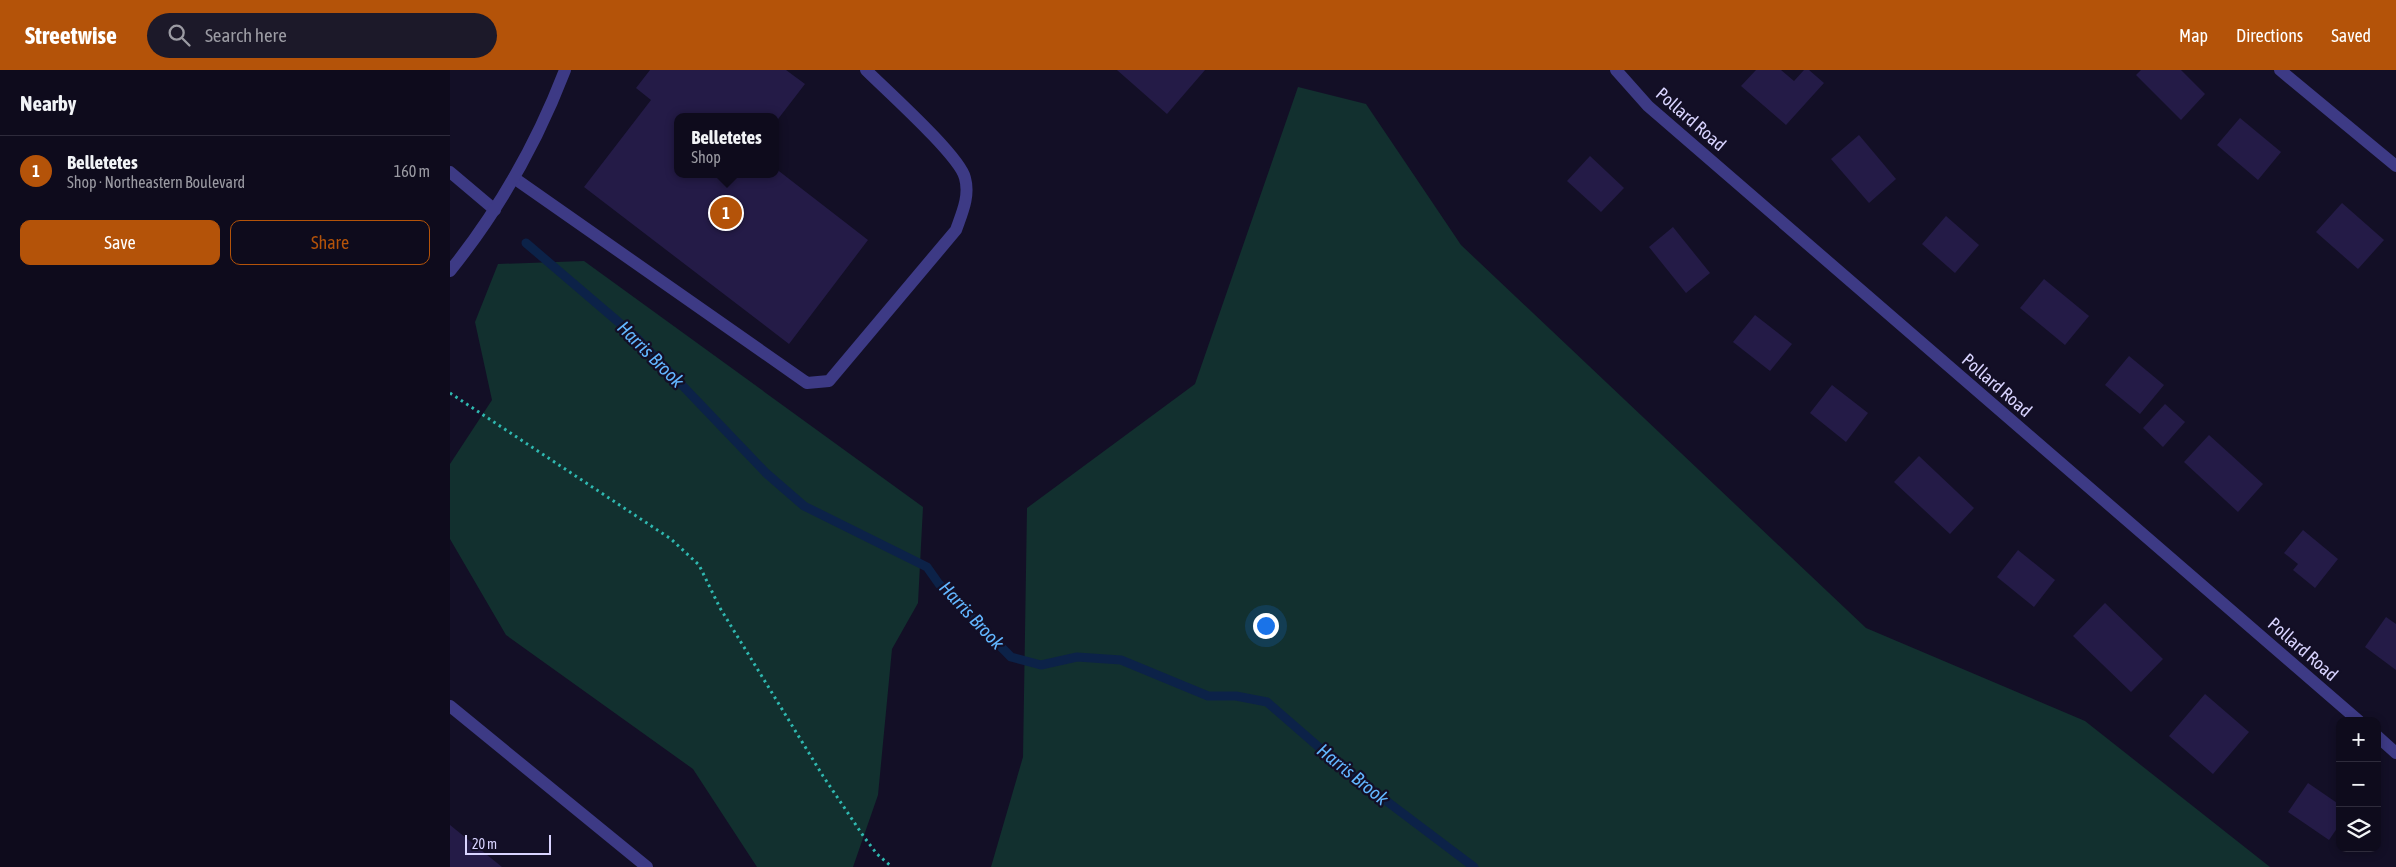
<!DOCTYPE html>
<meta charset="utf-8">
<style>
body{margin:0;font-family:"Asap Condensed",sans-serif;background:#1c1929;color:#f1f3f6}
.controls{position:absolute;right:15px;bottom:15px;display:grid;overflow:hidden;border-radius:10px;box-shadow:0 2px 8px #0003}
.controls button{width:45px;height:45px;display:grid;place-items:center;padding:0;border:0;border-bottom:1px solid #2e2b3b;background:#0e0b1c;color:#f1f3f6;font:25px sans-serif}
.scale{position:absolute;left:15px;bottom:12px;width:86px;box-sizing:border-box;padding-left:5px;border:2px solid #d9d4ff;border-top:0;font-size:14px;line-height:18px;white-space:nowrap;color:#d9d4ff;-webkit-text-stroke:4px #130f26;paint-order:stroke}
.you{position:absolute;left:815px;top:555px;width:18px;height:18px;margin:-12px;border:4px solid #fff;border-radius:50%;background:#1a73e8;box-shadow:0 0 0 8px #1a73e833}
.badge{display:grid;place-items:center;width:32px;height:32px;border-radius:50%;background:#b45309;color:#fff;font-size:16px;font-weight:700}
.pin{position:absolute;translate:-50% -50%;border:2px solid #fff;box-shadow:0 1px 5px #0006}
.popup{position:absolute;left:224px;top:43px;width:105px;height:65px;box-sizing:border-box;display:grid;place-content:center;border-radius:10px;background:#0e0b1c;filter:drop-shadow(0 1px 4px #0005);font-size:16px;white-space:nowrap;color:#9b9ba3}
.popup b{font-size:19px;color:#f1f3f6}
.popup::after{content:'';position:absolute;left:50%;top:100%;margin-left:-10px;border:10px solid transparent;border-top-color:#0e0b1c}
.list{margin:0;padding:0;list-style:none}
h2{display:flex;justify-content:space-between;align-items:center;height:65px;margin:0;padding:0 20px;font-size:21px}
h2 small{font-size:16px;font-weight:400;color:#9b9ba3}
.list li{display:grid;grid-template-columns:32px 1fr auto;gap:15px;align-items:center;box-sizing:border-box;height:70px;padding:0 20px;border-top:1px solid #2e2b3b}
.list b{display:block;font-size:19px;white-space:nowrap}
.list p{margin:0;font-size:16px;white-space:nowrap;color:#9b9ba3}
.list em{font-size:16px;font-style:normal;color:#9b9ba3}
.actions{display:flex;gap:10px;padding:15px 20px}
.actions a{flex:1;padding:11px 0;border:1px solid #b45309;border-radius:10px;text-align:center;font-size:18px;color:#b45309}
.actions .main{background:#b45309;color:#fff}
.icon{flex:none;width:28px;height:28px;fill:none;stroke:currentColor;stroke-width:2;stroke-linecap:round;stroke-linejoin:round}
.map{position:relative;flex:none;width:1946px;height:797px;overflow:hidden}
header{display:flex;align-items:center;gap:30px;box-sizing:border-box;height:70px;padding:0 25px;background:#b45309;color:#fff}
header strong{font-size:24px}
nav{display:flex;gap:28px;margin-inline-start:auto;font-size:18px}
.search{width:350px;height:45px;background:#1c1929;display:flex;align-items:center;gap:12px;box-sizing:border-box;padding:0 18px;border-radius:28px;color:#9b9ba3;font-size:19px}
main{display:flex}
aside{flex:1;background:#0e0b1c}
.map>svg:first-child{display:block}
.green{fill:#12302f}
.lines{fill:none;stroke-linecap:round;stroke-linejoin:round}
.stream{stroke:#0c2248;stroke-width:9}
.building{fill:#241b47}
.path{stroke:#2fb8b0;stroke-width:3;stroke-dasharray:2.5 4;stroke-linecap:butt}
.minor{stroke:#3d3a85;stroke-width:12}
.labels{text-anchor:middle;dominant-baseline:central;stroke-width:4.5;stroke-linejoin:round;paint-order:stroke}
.street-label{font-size:18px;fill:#d9d4ff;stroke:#130f26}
.water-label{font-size:19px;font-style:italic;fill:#62b6ff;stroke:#130f26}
</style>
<header>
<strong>Streetwise</strong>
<div class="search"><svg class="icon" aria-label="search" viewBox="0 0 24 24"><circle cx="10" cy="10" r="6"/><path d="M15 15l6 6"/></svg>Search here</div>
<nav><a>Map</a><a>Directions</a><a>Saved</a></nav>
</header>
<main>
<aside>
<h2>Nearby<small></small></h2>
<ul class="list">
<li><span class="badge">1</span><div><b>Belletetes</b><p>Shop · Northeastern Boulevard</p></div><em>160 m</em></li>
</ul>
<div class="actions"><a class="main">Save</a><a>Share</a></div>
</aside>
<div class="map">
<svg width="1946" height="797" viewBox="0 0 1946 797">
<rect width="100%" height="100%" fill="#130f26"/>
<g class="green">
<polygon points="848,17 916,34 1011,175 1416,558 1635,651 1820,797 541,797 573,687 577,438 745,314"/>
<polygon points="134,191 473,437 468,533 442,579 428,725 403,797 307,797 243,699 56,565 0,469 0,394 42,330 25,252 48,194"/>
</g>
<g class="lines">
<polyline class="stream" points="76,173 186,267 316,403 354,436 477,497 489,514 561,587 591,595 627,587 671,590 758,626 786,626 817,632 894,699 1024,797"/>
</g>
<g class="building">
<polygon points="200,0 336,0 355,14 325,53 325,47 227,47 227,104 325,104 325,98 418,170 339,274 134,117 201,30 186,18"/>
<polygon points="667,0 755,0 717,44"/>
<polygon points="1306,0 1331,0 1344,11 1354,0 1359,0 1374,13 1336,55 1291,16"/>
<polygon points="1691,0 1731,0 1755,24 1731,50 1686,5"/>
<polygon points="1790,48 1831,82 1808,110 1767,75"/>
<polygon points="1409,65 1446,109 1419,133 1381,89"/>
<polygon points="1140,86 1174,118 1151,142 1117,111"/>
<polygon points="1892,133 1934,170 1908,199 1866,162"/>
<polygon points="1496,146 1529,175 1505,203 1472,174"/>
<polygon points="1223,157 1260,203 1236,223 1199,177"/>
<polygon points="1594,209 1639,246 1615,275 1570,238"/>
<polygon points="1305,245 1342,274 1320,301 1283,272"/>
<polygon points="1679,286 1714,315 1690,344 1655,315"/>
<polygon points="1382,315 1418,343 1396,372 1360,343"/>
<polygon points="1715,334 1735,352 1713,377 1693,358"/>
<polygon points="1759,365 1813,414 1788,442 1734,392"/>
<polygon points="1469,386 1524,438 1500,464 1444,412"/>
<polygon points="1853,460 1888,489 1865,518 1843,500 1848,494 1834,483"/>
<polygon points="1568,480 1605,510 1584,537 1547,507"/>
<polygon points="1655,533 1713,589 1681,622 1623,566"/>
<polygon points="1936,547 1946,554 1946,600 1915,577"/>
<polygon points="1755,624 1799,662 1763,704 1719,666"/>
<polygon points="1858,713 1890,735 1890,754 1879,770 1838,742"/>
<polygon points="0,755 52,797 0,797"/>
</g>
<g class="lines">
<polyline class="path" points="0,323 221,469 249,495 270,538 373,706 414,767 427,784 442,797"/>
<g class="minor">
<polyline points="1166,0 1198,36 1909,651"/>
<polyline points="1830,0 1946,96"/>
<polyline points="0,102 45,140"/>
<path d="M64,108L357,313L379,311L506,160C512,143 520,126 515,108C510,86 436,20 416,0"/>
<path d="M0,201C49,140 87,73 115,0"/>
<polyline points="0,636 197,797"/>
<polyline points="1927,666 1946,683"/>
</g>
</g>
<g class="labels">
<g class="street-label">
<text transform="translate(1241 49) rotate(41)">Pollard Road</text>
<text transform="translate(1547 315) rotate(41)">Pollard Road</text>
<text transform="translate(1853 579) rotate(41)">Pollard Road</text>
</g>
<g class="water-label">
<text transform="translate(201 284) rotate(45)">Harris Brook</text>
<text transform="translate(522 545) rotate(47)">Harris Brook</text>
<text transform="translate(903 704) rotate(39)">Harris Brook</text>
</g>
</g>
</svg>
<div class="controls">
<button>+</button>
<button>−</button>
<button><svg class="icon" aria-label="layers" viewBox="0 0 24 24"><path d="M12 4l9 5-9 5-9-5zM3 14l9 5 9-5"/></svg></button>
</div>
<div class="scale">20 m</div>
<div class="you"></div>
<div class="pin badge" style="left:276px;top:143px">1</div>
<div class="popup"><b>Belletetes</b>Shop</div>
</div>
</main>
